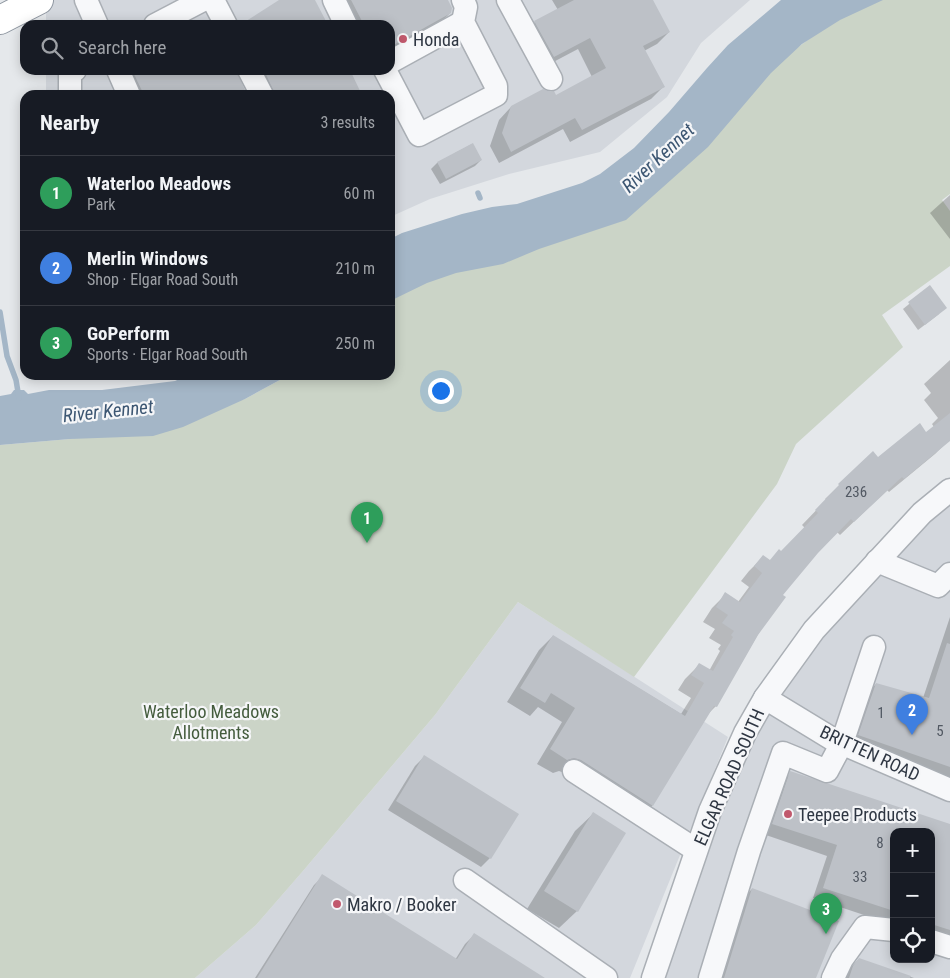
<!DOCTYPE html>
<meta charset="utf-8">
<style>
body{margin:0;font-family:"Roboto Condensed",sans-serif;background:#20242c;color:#f1f3f6}
.controls{position:absolute;right:15px;bottom:15px;display:grid;overflow:hidden;border-radius:10px;box-shadow:0 2px 12px #0003}
.controls button{width:45px;height:45px;display:grid;place-items:center;padding:0;border:0;border-bottom:1px solid #363941;background:#171b24;color:#f1f3f6;font:25px sans-serif}
.you{position:absolute;left:440px;top:390px;width:18px;height:18px;margin:-12px;border:4px solid #fff;border-radius:50%;background:#1a73e8;box-shadow:0 0 0 8px #1a73e833}
.badge{display:grid;place-items:center;width:32px;height:32px;border-radius:50%;background:#b45309;color:#fff;font-size:16px;font-weight:700}
.pin{position:absolute;translate:-50% -41px;filter:drop-shadow(0 1px 2px #0008)}
.pin::after{content:'';position:absolute;top:26px;width:18px;height:15px;background:inherit;clip-path:polygon(0 0,100% 0,50% 100%)}
.list{margin:0;padding:0;list-style:none}
h2{display:flex;justify-content:space-between;align-items:center;height:65px;margin:0;padding:0 20px;font-size:21px}
h2 small{font-size:16px;font-weight:400;color:#9ea1a6}
.list li{display:grid;grid-template-columns:32px 1fr auto;gap:15px;align-items:center;box-sizing:border-box;height:75px;padding:0 20px;border-top:1px solid #363941}
.list b{display:block;font-size:19px;white-space:nowrap}
.list p{margin:0;font-size:16px;white-space:nowrap;color:#9ea1a6}
.list em{font-size:16px;font-style:normal;color:#9ea1a6}
.icon{flex:none;width:28px;height:28px;fill:none;stroke:currentColor;stroke-width:2;stroke-linecap:round;stroke-linejoin:round}
.map{position:relative;flex:none;width:950px;height:978px;overflow:hidden}
.search{position:absolute;background:#171b24;box-shadow:0 2px 12px #0003;left:20px;top:20px;width:375px;height:55px;display:flex;align-items:center;gap:12px;box-sizing:border-box;padding:0 18px;border-radius:15px;color:#9ea1a6;font-size:19px}
.panel{position:absolute;background:#171b24;box-shadow:0 2px 12px #0003;left:20px;top:90px;width:375px;height:290px;border-radius:15px}
.map>svg:first-child{display:block}
.built{fill:#d3d7dd;fill-rule:evenodd}
.green{fill:#cbd4c7}
.water{fill:#a4b6c7}
.shadow{fill:#0003}
.lines{fill:none;stroke-linecap:round;stroke-linejoin:round}
.stream{stroke:#a4b6c7;stroke-width:5.5}
.building{fill:#bdc1c7}
.minor-casing{stroke:#aaafb5;stroke-width:25}
.highway-casing{stroke:#8e96a0;stroke-width:30}
.minor{stroke:#f7f8fa;stroke-width:22}
.highway{stroke:#fff;stroke-width:28}
.poi-dot{fill:#c1596d;stroke:#f5f6f8;stroke-width:2}
.labels{text-anchor:middle;dominant-baseline:central;stroke-width:4.5;stroke-linejoin:round;paint-order:stroke}
.number-label{font-size:15px;fill:#525963}
.poi-label{font-size:18px;fill:#2e3642;stroke:#f5f6f8;text-anchor:start}
.park-label{font-size:18px;fill:#445c3d;stroke:#f5f6f8}
.street-label{font-size:18px;fill:#2e3642;stroke:#f5f6f8}
.water-label{font-size:19px;font-style:italic;fill:#3c5672;stroke:#f5f6f8}
</style>
<div class="map">
<svg width="950" height="978" viewBox="0 0 950 978">
<rect width="100%" height="100%" fill="#e5e8eb"/>
<g class="built">
<polygon points="46,0 750,0 701,43 667,97 600,152 509,174 430,199 390,217 390,95 46,95 46,70 390,70 390,25 46,25"/>
<path d="M950,500V978H653L763,708L869,560ZM894,832H931V959H894Z"/>
<polygon points="518,602 728,737 630,978 195,978 256,925 303,871 435,715"/>
</g>
<polygon class="green" points="875,0 950,0 950,194 942,200 950,211 950,266 882,315 903,347 796,444 777,484 634,677 518,602 435,715 303,871 256,925 195,978 0,978 0,445 70,439 245,399 289,375 390,375 390,289 618,222 769,69 829,24"/>
<g class="water">
<polygon points="781,0 883,0 840,20 802,44 771,73 708,147 626,220 539,249 503,264 456,273 427,283 390,301 390,239 402,233 462,214 492,207 517,204 582,183 600,174 634,148 669,112 707,68 728,45"/>
<polygon points="188,375 289,375 245,399 183,427 153,436 70,439 0,445 0,396 11,394 14,390 24,390 28,394 49,390 102,390 175,381"/>
</g>
<g class="shadow">
<polygon points="332,0 447,0 450,13 438,25 390,51 390,25 346,25"/>
<polygon points="552,0 652,0 669,32 657,44 644,51 663,87 651,99 570,142 563,129 499,163 490,146 499,120 511,107 556,96 592,77 578,49 542,68 523,34 535,22 558,10"/>
<polygon points="142,70 234,70 247,95 130,95 124,84 134,74"/>
<polygon points="250,70 349,70 361,95 262,95"/>
<polygon points="472,144 481,160 475,166 440,184 431,169 437,163"/>
<polygon points="950,195 950,239 930,213"/>
<polygon points="930,287 939,314 918,330 903,309"/>
<polygon points="950,360 950,439 935,454 889,492 887,490 840,535 837,532 817,552 781,595 716,706 706,716 652,806 638,820 567,774 559,771 553,773 537,764 562,722 538,707 530,716 507,702 539,650 553,636 681,714 691,698 678,690 685,679 699,665 709,671 720,651 718,649 721,645 709,638 715,629 703,622 712,608 726,594 738,602 749,587 741,581 749,571 763,557 769,561 781,552 805,528 802,525 826,500 825,499 873,453 878,459 926,433 934,427 932,424 938,418 924,400 931,393 924,384"/>
<polygon points="950,617 950,782 848,746 865,695 876,684 923,698"/>
<polygon points="424,757 490,858 481,867 388,810 415,766"/>
<polygon points="791,773 950,825 950,943 931,937 931,832 894,832 894,925 813,898 827,856 763,834 781,783"/>
<polygon points="593,814 577,911 559,928 527,909 575,831"/>
<polygon points="323,876 455,960 465,944 474,935 542,978 255,978 314,885"/>
<polygon points="752,889 815,978 717,978 743,898"/>
<polygon points="859,959 914,978 844,978 850,968"/>
</g>
<g class="lines">
<g class="stream">
<polyline points="478,193 480,198"/>
<polyline points="0,312 7,356 16,380 19,398"/>
</g>
</g>
<g class="building">
<polygon points="279,0 315,0 328,25 240,25"/>
<polygon points="351,0 448,0 452,8 451,13 390,47 390,25 364,25"/>
<polygon points="574,0 653,0 670,32 643,46 665,87 582,130 575,118 511,152 502,133 511,106 543,89 550,92 554,91 556,95 606,68 590,38 554,57 534,21"/>
<polygon points="132,70 236,70 247,95 144,95"/>
<polygon points="264,70 350,70 362,95 275,95"/>
<polygon points="473,143 482,160 446,179 437,162"/>
<polygon points="930,285 947,308 925,325 908,302"/>
<polygon points="950,413 950,441 904,479 902,477 854,522 851,519 818,553 783,595 786,597 758,635 717,707 714,706 653,806 581,760 574,758 567,760 550,749 575,708 551,693 545,703 520,688 553,635 685,716 704,683 691,675 699,663 713,671 733,637 731,635 734,631 722,623 728,615 716,607 725,592 740,602 762,573 754,566 763,555 770,560 779,549 781,551 818,513 815,510 839,485 838,484 873,451 878,457 920,423 926,432"/>
<polygon points="947,643 950,644 950,767 858,735 876,683 929,698"/>
<polygon points="424,755 519,814 491,859 396,801"/>
<polygon points="790,771 950,824 950,930 931,924 931,832 894,832 894,911 823,888 837,845 772,824"/>
<polygon points="593,812 626,833 578,912 544,891"/>
<polygon points="322,874 457,959 474,933 545,978 257,978"/>
<polygon points="752,888 839,921 816,978 724,978"/>
<polygon points="859,958 911,976 910,978 849,978 853,966"/>
</g>
<g class="lines">
<defs>
<g id="minor">
<polyline points="86,0 97,25"/>
<polyline points="213,0 226,25"/>
<polyline points="334,0 346,25"/>
<polyline points="508,0 551,79"/>
<polyline points="155,25 203,0"/>
<polyline points="390,62 463,22"/>
<polyline points="118,70 129,95"/>
<polyline points="249,70 262,95"/>
<polyline points="385,70 419,135 496,95 496,86 463,22 466,7 463,0"/>
<polyline points="70,95 70,73 75,70"/>
<polyline points="877,561 938,586 950,574"/>
<polyline points="765,698 834,740 950,790"/>
<polyline points="574,771 696,850"/>
<polyline points="465,880 606,978"/>
<polyline points="931,941 950,947"/>
<polyline points="653,978 710,811 745,733 765,698 814,630 922,513 950,490"/>
<polyline points="710,978 749,851 783,753 827,771 842,743 874,647"/>
<polyline points="833,978 842,959 865,927 894,930"/>
</g>
<polyline id="highway" points="0,20 39,0"/>
</defs>
<use href="#minor" class="minor-casing"/>
<use href="#highway" class="highway-casing"/>
<use href="#minor" class="minor"/>
<use href="#highway" class="highway"/>
</g>
<g class="poi-dot">
<circle cx="403" cy="39" r="5"/>
<circle cx="788" cy="814" r="5"/>
<circle cx="337" cy="904" r="5"/>
</g>
<g class="labels">
<g class="number-label">
<text x="856" y="492">236</text>
<text x="881" y="713">1</text>
<text x="940" y="731">5</text>
<text x="880" y="843">8</text>
<text x="860" y="877">33</text>
</g>
<g class="poi-label">
<text x="413" y="39">Honda</text>
<text x="798" y="814">Teepee Products</text>
<text x="347" y="904">Makro / Booker</text>
</g>
<g class="park-label">
<text x="211" y="711">Waterloo Meadows<tspan x="211" dy="21">Allotments</tspan></text>
</g>
<g class="street-label">
<text transform="translate(870 753) rotate(25)">BRITTEN ROAD</text>
<text transform="translate(729 777) rotate(-66)">ELGAR ROAD SOUTH</text>
</g>
<g class="water-label">
<text transform="translate(658 158) rotate(-43)">River Kennet</text>
<text transform="translate(108 411) rotate(-6)">River Kennet</text>
</g>
</g>
</svg>
<div class="controls">
<button>+</button>
<button>−</button>
<button><svg class="icon" aria-label="locate" viewBox="0 0 24 24"><circle cx="12" cy="12" r="6"/><path d="M12 2v4M12 18v4M2 12h4M18 12h4"/></svg></button>
</div>
<div class="you"></div>
<div class="pin badge" style="left:367px;top:543px;background:#2e9e5b">1</div>
<div class="pin badge" style="left:912px;top:735px;background:#3f7fe0">2</div>
<div class="pin badge" style="left:826px;top:934px;background:#2e9e5b">3</div>
<div class="search"><svg class="icon" aria-label="search" viewBox="0 0 24 24"><circle cx="10" cy="10" r="6"/><path d="M15 15l6 6"/></svg>Search here</div>
<section class="panel">
<h2>Nearby<small>3 results</small></h2>
<ul class="list">
<li><span class="badge" style="background:#2e9e5b">1</span><div><b>Waterloo Meadows</b><p>Park</p></div><em>60 m</em></li>
<li><span class="badge" style="background:#3f7fe0">2</span><div><b>Merlin Windows</b><p>Shop · Elgar Road South</p></div><em>210 m</em></li>
<li><span class="badge" style="background:#2e9e5b">3</span><div><b>GoPerform</b><p>Sports · Elgar Road South</p></div><em>250 m</em></li>
</ul>
</section>
</div>
